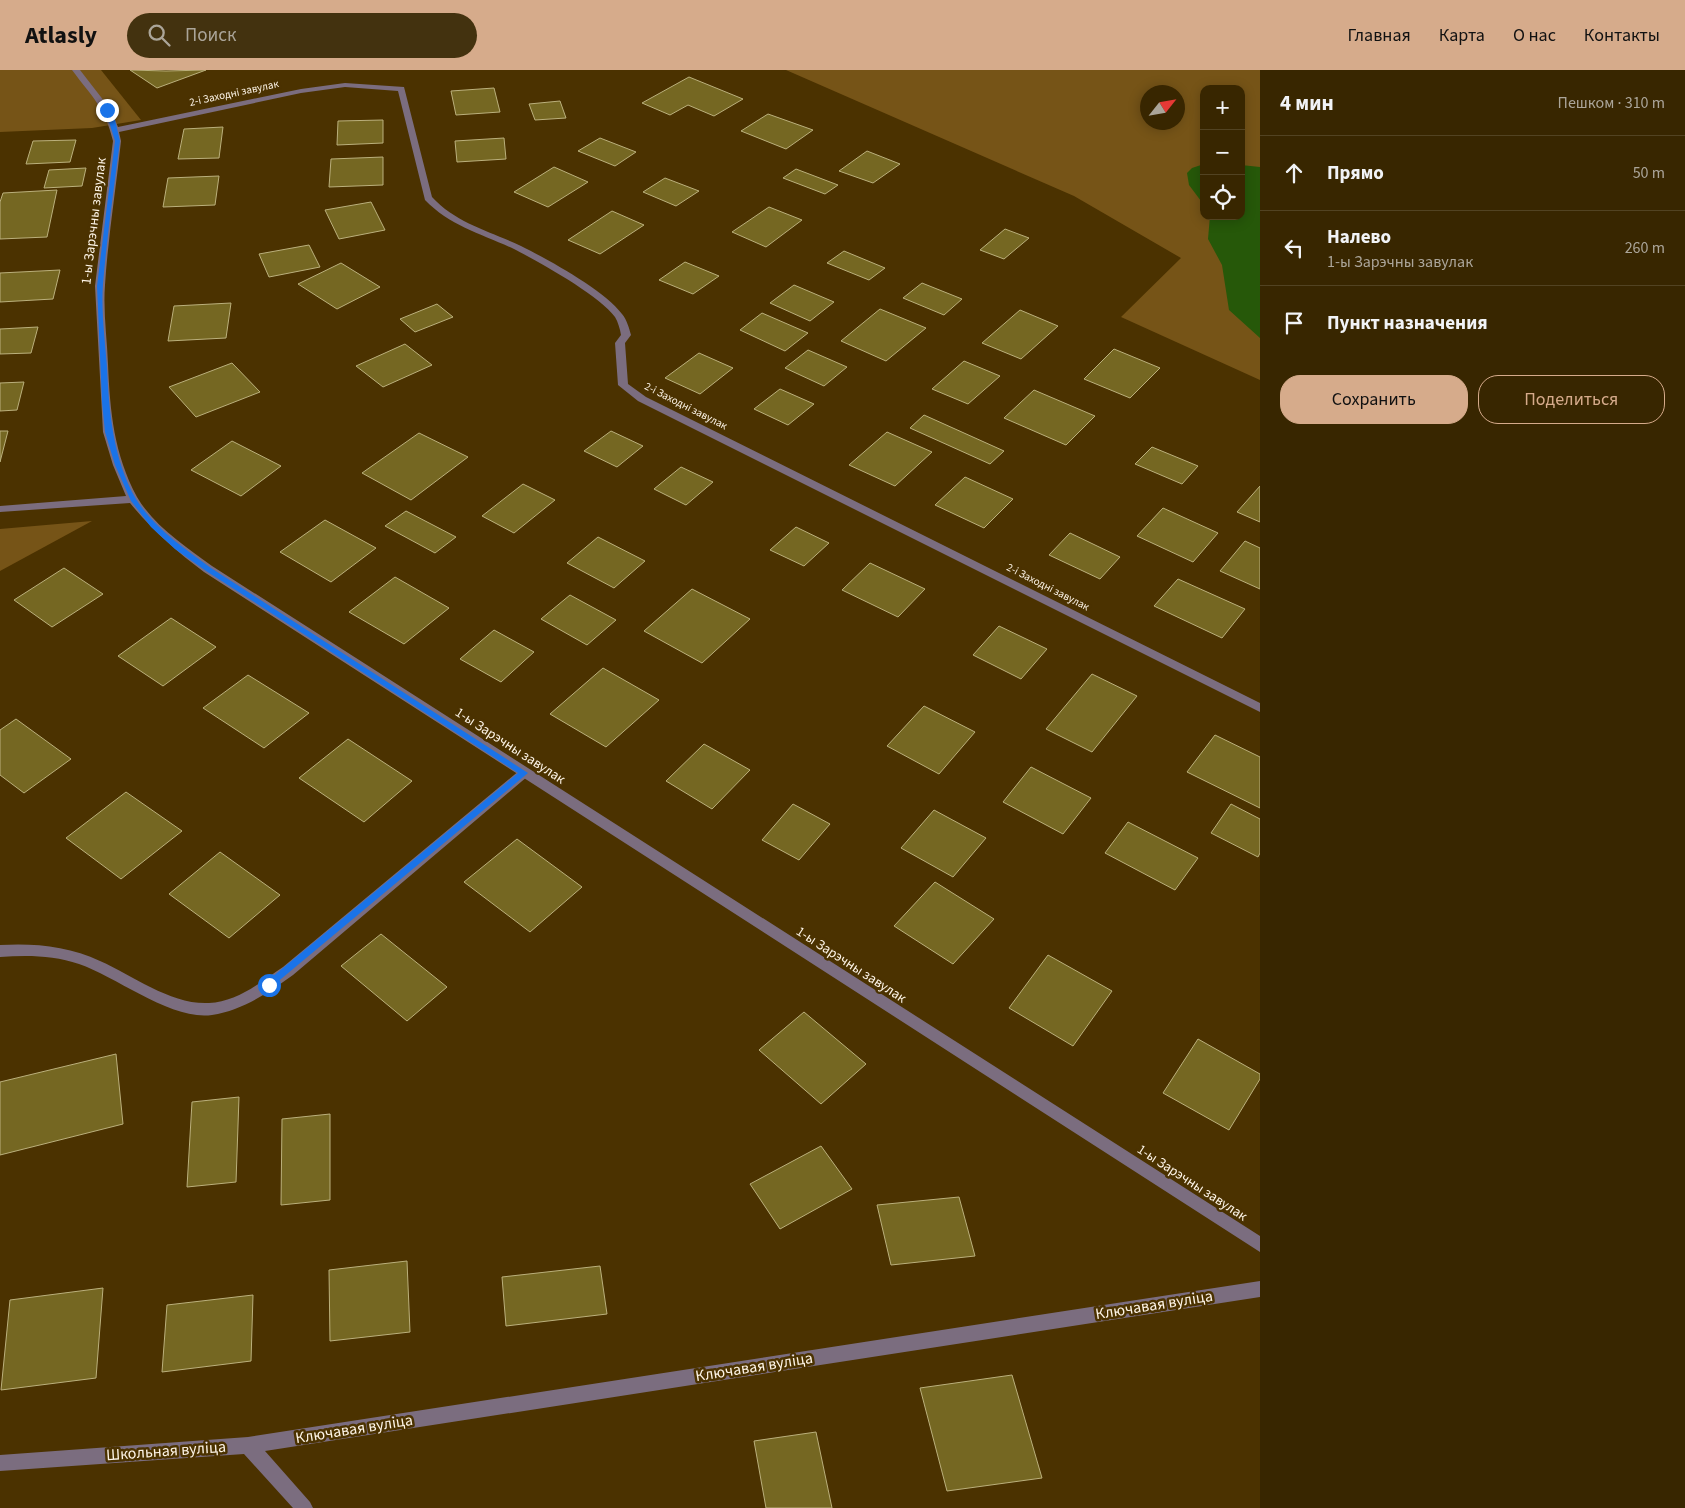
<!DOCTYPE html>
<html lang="ru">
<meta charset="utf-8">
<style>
body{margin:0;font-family:"Source Sans 3",sans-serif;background:#43320f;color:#f1f3f6}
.controls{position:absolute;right:15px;top:15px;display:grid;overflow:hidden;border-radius:10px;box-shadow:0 2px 12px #0003}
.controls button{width:45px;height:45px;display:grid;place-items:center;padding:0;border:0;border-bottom:1px solid #524322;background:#382600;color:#f1f3f6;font:25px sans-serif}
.compass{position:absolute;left:1140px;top:15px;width:45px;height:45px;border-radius:50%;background:#382600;box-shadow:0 2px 12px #0003;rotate:59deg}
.stop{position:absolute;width:15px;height:15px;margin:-11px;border:4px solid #1a73e8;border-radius:50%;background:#fff}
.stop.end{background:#1a73e8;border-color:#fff;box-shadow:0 1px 5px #0008}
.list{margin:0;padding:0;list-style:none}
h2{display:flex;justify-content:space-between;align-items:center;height:65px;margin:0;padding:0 20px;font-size:21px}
h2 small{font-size:16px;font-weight:400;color:#aba599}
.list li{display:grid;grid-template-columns:32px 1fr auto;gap:15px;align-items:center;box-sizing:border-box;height:75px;padding:0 20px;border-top:1px solid #524322}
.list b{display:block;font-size:19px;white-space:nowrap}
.list p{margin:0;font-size:16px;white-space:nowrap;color:#aba599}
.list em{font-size:16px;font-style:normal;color:#aba599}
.actions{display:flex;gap:10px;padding:15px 20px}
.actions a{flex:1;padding:11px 0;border:1px solid #d6ab8b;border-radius:20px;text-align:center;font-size:18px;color:#d6ab8b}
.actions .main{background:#d6ab8b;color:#111}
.icon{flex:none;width:28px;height:28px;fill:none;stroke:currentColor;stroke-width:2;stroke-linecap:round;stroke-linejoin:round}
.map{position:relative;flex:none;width:1260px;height:1438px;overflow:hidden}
header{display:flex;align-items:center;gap:30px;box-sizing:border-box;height:70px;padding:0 25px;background:#d6ab8b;color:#111}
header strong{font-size:24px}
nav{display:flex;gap:28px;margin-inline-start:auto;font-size:18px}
.search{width:350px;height:45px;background:#43320f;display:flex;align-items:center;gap:12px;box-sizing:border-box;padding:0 18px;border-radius:28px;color:#aba599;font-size:19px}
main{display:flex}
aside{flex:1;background:#382600}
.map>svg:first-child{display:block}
.green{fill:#765417;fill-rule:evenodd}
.water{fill:#265809}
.building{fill:#756722;stroke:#bbb07c}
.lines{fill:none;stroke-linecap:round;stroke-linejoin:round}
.lane{fill:#7b6d7f;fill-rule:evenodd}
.street{fill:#7b6d7f;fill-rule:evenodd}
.route{fill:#1a73e8}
.labels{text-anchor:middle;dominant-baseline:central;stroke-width:5;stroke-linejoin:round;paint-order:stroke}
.far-street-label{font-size:11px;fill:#fdf4e6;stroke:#4b3200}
.street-label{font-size:14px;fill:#fdf4e6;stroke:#4b3200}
.near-street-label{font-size:16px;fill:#fdf4e6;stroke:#4b3200}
</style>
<header>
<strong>Atlasly</strong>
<div class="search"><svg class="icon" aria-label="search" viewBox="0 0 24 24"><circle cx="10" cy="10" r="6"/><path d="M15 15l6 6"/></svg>Поиск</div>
<nav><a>Главная</a><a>Карта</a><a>О нас</a><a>Контакты</a></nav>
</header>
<main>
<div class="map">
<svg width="1260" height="1438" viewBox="0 0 1260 1438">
<rect width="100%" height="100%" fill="#4b3200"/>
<g class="green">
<polygon points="0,0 101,0 141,50 92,58 0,62"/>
<path d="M786,0H1260V310L1121,247L1181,188L1074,126ZM1204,19H1241V146H1204ZM1148,22H1178V52H1148Z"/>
<polygon points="92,451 0,501 0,459"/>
</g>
<g class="water">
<polygon points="1204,94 1204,135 1189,115 1187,103 1192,98"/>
<polygon points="1241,95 1260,97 1260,268 1229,240 1222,195 1208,169 1210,146 1241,146"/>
</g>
<g class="building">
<polygon points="130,0 166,1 206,0 157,18"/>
<polygon points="689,7 743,29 714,46 688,35 670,45 642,33"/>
<polygon points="494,18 500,42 456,45 451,21"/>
<polygon points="560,31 566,48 535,50 529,34"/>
<polygon points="768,44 813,60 786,79 741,61"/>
<polygon points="383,50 383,73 337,75 338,51"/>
<polygon points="223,57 219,88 178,89 184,59"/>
<polygon points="504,68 506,89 457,92 455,71"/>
<polygon points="600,68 636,82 615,96 578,81"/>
<polygon points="76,70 70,92 26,94 33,71"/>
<polygon points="867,81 900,94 873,113 839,101"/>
<polygon points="383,87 383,115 329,117 331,89"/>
<polygon points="554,97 588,112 548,137 514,122"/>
<polygon points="86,98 82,116 44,118 49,100"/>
<polygon points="796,99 838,115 825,124 783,108"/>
<polygon points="219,106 215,135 163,137 168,108"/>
<polygon points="665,108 699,121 676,136 643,122"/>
<polygon points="57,120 47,167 0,169 0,132 3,123"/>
<polygon points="371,132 385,160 339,169 325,140"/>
<polygon points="769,137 802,150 766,177 732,162"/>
<polygon points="612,141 644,155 600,184 568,170"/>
<polygon points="1005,159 1029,168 1004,189 980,180"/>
<polygon points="309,175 320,197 269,207 259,184"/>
<polygon points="844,181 885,198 869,210 827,193"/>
<polygon points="685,192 719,206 693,224 659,210"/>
<polygon points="341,193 380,217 337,239 298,214"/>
<polygon points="60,200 53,229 0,232 0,203"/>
<polygon points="922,213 962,229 944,245 903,228"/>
<polygon points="794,215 834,232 810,251 770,233"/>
<polygon points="231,233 226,268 168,271 174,236"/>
<polygon points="437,234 453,247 415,262 400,249"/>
<polygon points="880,239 926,258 886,291 841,271"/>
<polygon points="1020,240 1058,256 1021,289 982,273"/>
<polygon points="762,243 808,263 785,281 740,260"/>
<polygon points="38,257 31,283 0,284 0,259"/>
<polygon points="405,274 432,295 383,317 356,296"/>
<polygon points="1114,279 1160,298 1130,328 1084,309"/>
<polygon points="808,280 847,297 824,316 785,298"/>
<polygon points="699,283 733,298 700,324 665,308"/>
<polygon points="964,291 1000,306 968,334 932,319"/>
<polygon points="232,293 260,322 196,347 169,317"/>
<polygon points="24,312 17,340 0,341 0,313"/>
<polygon points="780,319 814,334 788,355 754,339"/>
<polygon points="1034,320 1095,346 1066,375 1004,348"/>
<polygon points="924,345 1004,381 990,394 910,358"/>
<polygon points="0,361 8,361 0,392"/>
<polygon points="611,361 643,376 617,397 584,381"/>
<polygon points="887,362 932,382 895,416 849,395"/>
<polygon points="419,363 468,387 411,430 362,403"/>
<polygon points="232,371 281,396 241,426 191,400"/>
<polygon points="1152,377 1198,396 1182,414 1135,394"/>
<polygon points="681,397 713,412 686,435 654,419"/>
<polygon points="965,407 1013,429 984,458 935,435"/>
<polygon points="523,414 555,430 514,463 482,446"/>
<polygon points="1260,416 1260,452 1237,442"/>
<polygon points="1163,438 1218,463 1193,492 1137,466"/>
<polygon points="406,441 456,467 435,483 385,456"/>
<polygon points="325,450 376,478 331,512 280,482"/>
<polygon points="796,457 829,473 804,496 770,480"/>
<polygon points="1070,463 1120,487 1100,509 1049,485"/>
<polygon points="598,467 645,491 614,518 567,493"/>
<polygon points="1245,471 1260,478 1260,519 1220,501"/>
<polygon points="870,493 925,519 898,547 842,520"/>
<polygon points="64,498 103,524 52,557 14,530"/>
<polygon points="395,507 449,538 404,574 349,542"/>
<polygon points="1178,509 1245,539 1222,568 1154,536"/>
<polygon points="692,519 750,549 702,593 644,561"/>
<polygon points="570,525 616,550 587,575 541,549"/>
<polygon points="171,548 216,577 163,616 118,586"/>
<polygon points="999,556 1047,579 1021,609 973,585"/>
<polygon points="494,560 534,582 501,612 460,589"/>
<polygon points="603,598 659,630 606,677 550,644"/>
<polygon points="1092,604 1137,626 1092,682 1046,659"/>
<polygon points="248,605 309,643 264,678 203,638"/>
<polygon points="924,636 975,662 939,704 887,676"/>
<polygon points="16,649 71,689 24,723 0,705 0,660"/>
<polygon points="1215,665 1260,687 1260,738 1187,702"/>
<polygon points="348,669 412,711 364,752 299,708"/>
<polygon points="704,674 750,700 712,739 666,711"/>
<polygon points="1031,697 1091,728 1063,764 1003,732"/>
<polygon points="126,722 182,761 121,809 66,768"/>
<polygon points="793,734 830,754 799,790 762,770"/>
<polygon points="1231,734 1260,749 1260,783 1258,787 1211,763"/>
<polygon points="934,740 986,768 953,807 901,778"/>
<polygon points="1128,752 1198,788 1175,820 1105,783"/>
<polygon points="517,769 582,817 530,862 464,812"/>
<polygon points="220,782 280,825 229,868 169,824"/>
<polygon points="935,812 994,849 953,894 894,856"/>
<polygon points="381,864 447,917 407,951 341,896"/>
<polygon points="1048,885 1112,921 1073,976 1009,938"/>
<polygon points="804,942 866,994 821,1034 759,980"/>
<polygon points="1198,969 1260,1004 1260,1009 1229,1060 1163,1023"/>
<polygon points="116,984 123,1054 0,1085 0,1012"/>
<polygon points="239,1027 236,1112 187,1117 192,1032"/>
<polygon points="330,1044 330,1130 281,1135 282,1049"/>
<polygon points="821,1076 852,1119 780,1159 750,1114"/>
<polygon points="959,1127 975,1186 891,1195 877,1135"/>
<polygon points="407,1191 410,1262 330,1271 329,1200"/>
<polygon points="600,1196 607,1244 506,1256 502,1207"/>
<polygon points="103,1218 96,1308 1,1320 10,1230"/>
<polygon points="253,1225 251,1291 162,1302 167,1235"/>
<polygon points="1012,1305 1042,1408 947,1421 920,1318"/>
<polygon points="816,1362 832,1438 766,1438 754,1371"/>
</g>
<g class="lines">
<path class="lane" d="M524,698L528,700L530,703L528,706L293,905C268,923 243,940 212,945C172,951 117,907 79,894C53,885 26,885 0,887V875C34,873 69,876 100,891C134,906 171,935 209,933C237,932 261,912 283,897L520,700Z"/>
<g class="street">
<path d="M72,0H80L111,40L118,57L301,19L345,13L404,17L432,127C457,154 490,161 521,176C549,190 604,220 622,244C627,250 629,258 631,265L625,273L628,314L646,327L1260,633V642L638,331L618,315L615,273L621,265C620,259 618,252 615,247C599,225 539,192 514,179C482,164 450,156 425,130L398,21L345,17L301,23L119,62L121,71C116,119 108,167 105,215C103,241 107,268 108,294C110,342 114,384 137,427C154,456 186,477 212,496L1260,1166V1182L204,502C176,481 152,460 130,433L0,442V436L126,426L113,395L103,362L95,216L113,71C105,37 92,27 72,0Z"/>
<polygon points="1260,1211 1260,1227 265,1381 310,1432 313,1438 293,1438 244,1384 0,1401 0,1385 248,1367"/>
</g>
</g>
<path class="route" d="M105,39H109L115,50L120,71C114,118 107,166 103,214C101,241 105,270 107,297C109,342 113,389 136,429C154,458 184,478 211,498L528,703L269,919L265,915L266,912L518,703L206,501L175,479L151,457L131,431L115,395L105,362L102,332L97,216L115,71Z"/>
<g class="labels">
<g class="far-street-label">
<text transform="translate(234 23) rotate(-12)">2-і Заходні завулак</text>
<text transform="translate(686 336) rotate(27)">2-і Заходні завулак</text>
<text transform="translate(1048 517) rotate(27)">2-і Заходні завулак</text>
</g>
<g class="street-label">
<text transform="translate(94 151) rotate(-83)">1-ы Зарэчны завулак</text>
<text transform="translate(510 676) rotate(33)">1-ы Зарэчны завулак</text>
<text transform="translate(851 895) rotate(33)">1-ы Зарэчны завулак</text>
<text transform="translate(1192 1113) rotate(33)">1-ы Зарэчны завулак</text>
</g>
<g class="near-street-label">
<text transform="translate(1154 1235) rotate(-9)">Ключавая вуліца</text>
<text transform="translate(754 1297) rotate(-9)">Ключавая вуліца</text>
<text transform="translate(354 1359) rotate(-9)">Ключавая вуліца</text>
<text transform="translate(166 1381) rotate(-4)">Школьная вуліца</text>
</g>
</g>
</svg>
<div class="controls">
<button>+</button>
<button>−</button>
<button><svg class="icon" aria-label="locate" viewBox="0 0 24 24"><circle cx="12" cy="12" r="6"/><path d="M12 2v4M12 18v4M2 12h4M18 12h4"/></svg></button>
</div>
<svg class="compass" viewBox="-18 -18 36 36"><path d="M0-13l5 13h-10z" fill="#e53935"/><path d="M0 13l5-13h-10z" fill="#aba599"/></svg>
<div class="stop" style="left:269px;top:915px"></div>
<div class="stop end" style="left:107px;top:40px"></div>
</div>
<aside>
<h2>4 мин<small>Пешком · 310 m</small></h2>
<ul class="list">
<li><svg class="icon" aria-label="ahead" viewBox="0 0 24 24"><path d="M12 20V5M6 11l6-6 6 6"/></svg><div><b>Прямо</b></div><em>50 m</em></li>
<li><svg class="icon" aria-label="left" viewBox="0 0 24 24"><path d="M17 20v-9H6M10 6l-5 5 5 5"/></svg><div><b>Налево</b><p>1-ы Зарэчны завулак</p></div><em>260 m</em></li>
<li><svg class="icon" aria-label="arrive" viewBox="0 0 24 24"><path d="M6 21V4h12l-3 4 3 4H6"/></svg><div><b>Пункт назначения</b></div></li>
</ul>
<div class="actions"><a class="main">Сохранить</a><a>Поделиться</a></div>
</aside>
</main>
